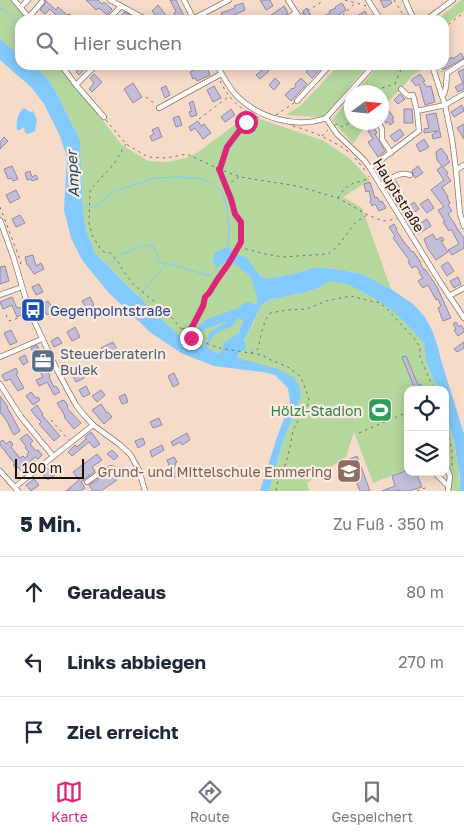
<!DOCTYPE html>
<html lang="de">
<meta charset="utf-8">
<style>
body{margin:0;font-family:"Golos Text",sans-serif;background:#f6f6f7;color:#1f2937}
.controls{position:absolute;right:15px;bottom:15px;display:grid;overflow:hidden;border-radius:10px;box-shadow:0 2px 12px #0003}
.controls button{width:45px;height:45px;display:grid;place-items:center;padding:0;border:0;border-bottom:1px solid #e0e1e3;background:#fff;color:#1f2937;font:25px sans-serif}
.compass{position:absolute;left:344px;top:85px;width:45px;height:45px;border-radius:50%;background:#fff;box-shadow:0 2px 12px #0003;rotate:75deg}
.scale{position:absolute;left:15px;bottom:12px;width:69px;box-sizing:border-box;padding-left:5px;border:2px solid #191009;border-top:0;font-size:14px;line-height:18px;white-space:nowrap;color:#191009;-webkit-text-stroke:4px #fcebe0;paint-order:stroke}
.stop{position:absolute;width:15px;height:15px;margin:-11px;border:4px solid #db2777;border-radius:50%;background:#fff}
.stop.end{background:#db2777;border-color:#fff;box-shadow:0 1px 5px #0008}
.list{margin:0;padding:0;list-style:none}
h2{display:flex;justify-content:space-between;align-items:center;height:65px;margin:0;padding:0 20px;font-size:21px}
h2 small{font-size:16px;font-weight:400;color:#747a83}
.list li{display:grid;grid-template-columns:32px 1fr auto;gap:15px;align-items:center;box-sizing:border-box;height:70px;padding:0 20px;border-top:1px solid #e0e1e3}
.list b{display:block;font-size:19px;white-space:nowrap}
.list em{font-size:16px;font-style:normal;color:#747a83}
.icon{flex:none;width:28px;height:28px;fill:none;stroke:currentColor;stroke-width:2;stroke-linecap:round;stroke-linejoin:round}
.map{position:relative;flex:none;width:464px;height:491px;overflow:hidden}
.search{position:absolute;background:#fff;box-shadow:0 2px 12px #0003;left:15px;right:15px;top:15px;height:55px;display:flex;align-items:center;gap:12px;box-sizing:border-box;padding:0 18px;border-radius:15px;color:#747a83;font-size:19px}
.sheet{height:275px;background:#fff}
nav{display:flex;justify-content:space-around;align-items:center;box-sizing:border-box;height:70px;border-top:1px solid #e0e1e3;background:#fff;font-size:14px;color:#747a83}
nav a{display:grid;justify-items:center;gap:2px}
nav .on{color:#db2777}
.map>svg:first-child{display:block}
.green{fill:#b3d79d}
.water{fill:#82c9fd;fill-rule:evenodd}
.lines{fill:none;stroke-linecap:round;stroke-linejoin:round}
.stream{stroke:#82c9fd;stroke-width:1}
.building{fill:#c4bdd9;stroke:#908aa4}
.minor-casing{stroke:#907766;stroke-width:6}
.path{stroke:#806f62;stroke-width:1;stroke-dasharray:2.5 4;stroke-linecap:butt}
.minor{stroke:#fff;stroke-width:4.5}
.route{stroke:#db2777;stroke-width:6}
.labels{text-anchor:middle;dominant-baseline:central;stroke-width:4.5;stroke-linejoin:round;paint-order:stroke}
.street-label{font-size:14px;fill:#191009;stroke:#fcebe0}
.transit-label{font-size:14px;fill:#164399;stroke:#fcebe0;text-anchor:start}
.service-label{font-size:14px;fill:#4e5e75;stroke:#fcebe0;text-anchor:start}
.leisure-label{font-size:14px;fill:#27864d;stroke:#fcebe0;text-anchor:end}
.education-label{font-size:14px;fill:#785e54;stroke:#fcebe0;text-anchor:end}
.water-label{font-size:15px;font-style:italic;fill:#1f4560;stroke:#fcebe0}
</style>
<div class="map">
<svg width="464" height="491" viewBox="0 0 464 491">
<rect width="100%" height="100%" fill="#f7dbc9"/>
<g class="green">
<polygon points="0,0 14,0 31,20 20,20 20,55 0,39"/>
<polygon points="461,0 464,0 464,11 450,21 444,27 444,20 437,20"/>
<polygon points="408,14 410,20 381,20 383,17"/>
<polygon points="33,65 59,65 122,145 148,161 167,162 186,158 198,152 248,115 324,141 349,158 370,180 343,197 362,208 391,289 362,274 336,269 314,267 301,272 268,279 260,276 247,258 237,254 233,251 216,265 217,267 226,261 232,262 251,277 259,301 246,313 228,357 183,339 155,313 95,253 87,233 83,212 80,140 58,96 48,79"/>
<polygon points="339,65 368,65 324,116 317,117 286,115 300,106"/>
<polygon points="381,65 428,65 412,76 401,89 382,107 382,92 356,92 374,71"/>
<polygon points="351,97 352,122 367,123 353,144 332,120"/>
<polygon points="330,281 349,285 374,298 394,312 413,331 424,344 426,361 438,390 408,390 408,469 373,483 354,432 346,457 307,483 309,491 269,491 284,438 296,411 301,395 294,378 237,359 247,335 254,322 261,306 269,300 303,293 318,288"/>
<path d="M445,412C453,438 460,464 460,491H451L449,454L445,455Z"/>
</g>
<g class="water">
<path d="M0,39L20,55V65H33L48,79L58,96L80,140L83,212L87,233L95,253L155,313L183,339L192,342L199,329V325L207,319L239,308L245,302L251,303L255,305L258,301L251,277L232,262L226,261L217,268L213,261L215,253L227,247L237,254L247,258L260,276L268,279L301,272L314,267L336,269L362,274L391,289L413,304L425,317L432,330L438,347L441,360L464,434V491H460V477L454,441L445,412V390H438L426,361L424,344L413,331L394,312L374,298L349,285L330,281L318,288L303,293L269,300L261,306L244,341L246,346L244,351H240L237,358L278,369L294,378L299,386L301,395L296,411L284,438L269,491H260L277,437L290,403L288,388L275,375L263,372L214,366L181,353L150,332L108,292L82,260L71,238L64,210L67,157L60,136L44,104L32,88L0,60ZM238,318L243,320L238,334L225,342L220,354L207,348L209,342L215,334L234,325ZM227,321L225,323L210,332L204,347L196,344L201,332L208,328Z"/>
<path d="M24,108L30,112L33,111L37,120L35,131L28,134L25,133L24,127L20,130H17C16,122 17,114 24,108Z"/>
</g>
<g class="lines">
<g class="stream">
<polyline points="0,8 4,10 20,28"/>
<polyline points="83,207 95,207 115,191 156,178 179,177 202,179 213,183 222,192 225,200 227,210 229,227 228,249"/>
<polyline points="108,266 119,255 143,246 152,245 157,254 159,263 167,263 210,276 217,268"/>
<polyline points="138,297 166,264"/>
</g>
</g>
<g class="building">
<polygon points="45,0 56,10 58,7 66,14 63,20 55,20 58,17 50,9 45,14 40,10 45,4"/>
<polygon points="86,0 98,0 102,4 104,2 112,9 107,15 99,8 96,10"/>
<polygon points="170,0 176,0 186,20 182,20 180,16 177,18 174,13 176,12"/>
<polygon points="260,0 270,0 273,6 266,10"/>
<polygon points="380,0 390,0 392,3 384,8"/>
<polygon points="243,3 245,10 232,16 232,17 224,20 209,20 222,15 221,13 235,8 234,6"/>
<polygon points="342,3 346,10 334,18 334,20 326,20 324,16 330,13 329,11 336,8 335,7"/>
<polygon points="158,5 166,15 160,20 152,11"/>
<polygon points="284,6 288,13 282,18 281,20 264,20"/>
<polygon points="307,8 311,16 305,20 304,17 305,16 303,11"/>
<polygon points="365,11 369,19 367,20 359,20 357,16"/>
<polygon points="124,12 132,16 132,20 125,20 121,17"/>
<polygon points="461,53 464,58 443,70 442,65 444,65 444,62 452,57 453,59"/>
<polygon points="79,65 89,65 79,75 76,72 81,67"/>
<polygon points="206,65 210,75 197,81 196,78 193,79 190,72"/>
<polygon points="313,65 324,65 312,78 306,72"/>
<polygon points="266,67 269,71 260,79 256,75"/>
<polygon points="464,69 464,89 458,92 455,87 463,83 458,72"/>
<polygon points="94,74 102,82 92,92 89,89 94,83 90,78"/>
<polygon points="420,74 425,81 423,82 427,87 431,86 435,102 425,105 419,84 416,86 411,80"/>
<polygon points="275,78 280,83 274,90 269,85"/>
<polygon points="301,78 307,84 291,101 285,95 292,88 293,89 296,86 295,84"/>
<polygon points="133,83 142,97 133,103 124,89"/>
<polygon points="166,86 170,95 165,98 161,88"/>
<polygon points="214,86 221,98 213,102 207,90"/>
<polygon points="400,94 405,99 398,104 394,100"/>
<polygon points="193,101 197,115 191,117 189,112 192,111 190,108 191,108 189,103"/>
<polygon points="462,105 464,111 454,117 451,112"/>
<polygon points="231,109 235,115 225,122 221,117"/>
<polygon points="404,109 412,109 413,123 404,123"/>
<polygon points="389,111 394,118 392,119 394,122 390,125 388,122 386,123 382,117"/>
<polygon points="436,113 441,137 433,139 432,135 438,131 424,133 424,129 429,128 426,115"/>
<polygon points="179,116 182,125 176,127 173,118"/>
<polygon points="198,121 201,126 204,124 211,133 203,139 195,128 191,131 189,127"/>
<polygon points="464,124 464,139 457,128"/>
<polygon points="158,127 162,137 152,141 150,136 154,134 152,130"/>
<polygon points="374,127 377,133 375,134 385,151 378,157 368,142 373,139 368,131"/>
<polygon points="400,129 404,135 395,142 390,136"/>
<polygon points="4,137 8,141 0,149 0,142"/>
<polygon points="424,139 429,147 420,152 416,145"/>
<polygon points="441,148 448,157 447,158 450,162 443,167 448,173 446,174 451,181 442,187 448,197 447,197 450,203 448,205 452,211 448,214 456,226 456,227 464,238 464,248 452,255 448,250 459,244 451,229 449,231 443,222 445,221 438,210 444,207 431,190 444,180 437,170 442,166 437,160 436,152"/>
<polygon points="12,166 18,179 13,181 11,178 8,179 4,169"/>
<polygon points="418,166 423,173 415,178 412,171"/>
<polygon points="30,171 32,177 36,175 38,179 32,181 31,179 27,180 25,173"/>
<polygon points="396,181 401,190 396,193 390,184"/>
<polygon points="370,182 375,198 377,197 380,202 382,201 386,208 379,211 375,204 372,206 370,201 371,200 369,191 366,192 364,184"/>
<polygon points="16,190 20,198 10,203 6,195"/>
<polygon points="404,198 409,206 414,202 419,209 409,216 399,201"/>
<polygon points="428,199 434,208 427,213 420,204"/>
<polygon points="20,215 25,223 16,227 12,219"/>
<polygon points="427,219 431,226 418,234 414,227"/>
<polygon points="394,224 397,229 396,230 404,242 412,252 413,251 421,263 420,263 424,270 425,269 437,287 451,318 443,321 438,308 441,306 438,299 436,300 428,285 423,288 418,281 423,278 419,273 420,272 416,266 412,268 408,262 410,261 393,238 395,236 389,227"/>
<polygon points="433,234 436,240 442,237 444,240 441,241 448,252 436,260 428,249 424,239"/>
<polygon points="33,255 36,266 41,263 44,269 34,274 28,265 27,265 25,257"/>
<polygon points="448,262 454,271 447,276 441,266"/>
<polygon points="5,266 9,281 0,284 0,267"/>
<polygon points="458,277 461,284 454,288 450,281"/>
<polygon points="39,284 43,292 36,295 32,287"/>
<polygon points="12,297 17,308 20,307 23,314 17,317 12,305 3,309 0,302"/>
<polygon points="90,297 94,305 87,309 82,301"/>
<polygon points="48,301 54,310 47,315 41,305"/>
<polygon points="456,322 459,327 461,325 464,329 464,332 458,336 454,330 456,329 453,324"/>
<polygon points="75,327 80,337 72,341 67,332"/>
<polygon points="11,330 17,342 10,345 4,333"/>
<polygon points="58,337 62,343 54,347 51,341"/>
<polygon points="113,342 118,352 107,358 101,348"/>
<polygon points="464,342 464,348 457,352 454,349"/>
<polygon points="37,345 45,362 39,365 31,348"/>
<polygon points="68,350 71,356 62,361 59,355"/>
<polygon points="25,355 28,362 23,365 19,358"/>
<polygon points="406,356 418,385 420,384 422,390 416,390 413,384 402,357"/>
<polygon points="16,368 18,373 16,374 24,388 18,391 10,379 5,381 2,375"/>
<polygon points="46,369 50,376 49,377 54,387 56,386 60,392 54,395 47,382 39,386 36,380 43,377 40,372"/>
<polygon points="79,369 84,378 76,382 71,373"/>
<polygon points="174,373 179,384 173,387 168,376"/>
<polygon points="86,386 90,394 83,397 79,390"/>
<polygon points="101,390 105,395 97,402 92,396"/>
<polygon points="31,392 36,398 38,397 40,400 33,405 26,396"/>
<polygon points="125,394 128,402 122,404 119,397"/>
<polygon points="0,396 8,407 7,407 20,431 14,435 10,428 8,423 2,414 1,414 0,412 0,409 1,408 0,406"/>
<polygon points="63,400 64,401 65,401 68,406 67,408 81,423 74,429 64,417 65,416 57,403"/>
<polygon points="101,404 107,413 108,412 112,417 104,424 92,410"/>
<polygon points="37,405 43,414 42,415 60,436 54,441 39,424 41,422 39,419 38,419 31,410"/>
<polygon points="159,418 162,425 153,428 150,422"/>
<polygon points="91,432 100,444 94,448 89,442 72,456 68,452 75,445 77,447 86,439 85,437"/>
<polygon points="187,433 190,440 182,445 180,442 173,446 171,442"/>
<polygon points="27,434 33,441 30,444 36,451 38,450 42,455 38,459 35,457 25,466 26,467 21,471 18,467 16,469 13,465 15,464 0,445 0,442 3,440 6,444 10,441 13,444 11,447 20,458 23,456 25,458 28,456 27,454 29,452 25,448 26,446 20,439"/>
<polygon points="143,438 145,444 138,448 135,441"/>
<polygon points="162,445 164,450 152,457 150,451"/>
<polygon points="112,450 118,456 114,460 107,454"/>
<polygon points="97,454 102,460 92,467 95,471 81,482 85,488 81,491 66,491 79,480 73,472"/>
<polygon points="357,456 370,491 360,491 348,460"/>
<polygon points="174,457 177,462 175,463 180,475 169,479 166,473 171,470 167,460"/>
<polygon points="58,464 63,469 48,480 41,473 47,468 50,471"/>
<polygon points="408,470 408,472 416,472 422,487 409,491 400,491 400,490 396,491 382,491 395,486 392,476"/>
<polygon points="111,472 117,480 101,491 93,491 89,485 108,473"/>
<polygon points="34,479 39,485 31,491 26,485"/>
</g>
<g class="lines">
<defs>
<g id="minor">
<polyline points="14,0 31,20"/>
<polyline points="110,0 147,20"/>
<polyline points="184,0 194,20"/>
<polyline points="288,0 301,20"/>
<polyline points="368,0 380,19 378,20"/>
<polyline points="405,0 414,20"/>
<polyline points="21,7 28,0"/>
<polyline points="29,17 42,2"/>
<polyline points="193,19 229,0"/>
<polyline points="67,20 69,17"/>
<polyline points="108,20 121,6"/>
<polyline points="285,20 296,13"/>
<polyline points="426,20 453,0"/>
<polyline points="61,65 76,85 104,117"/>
<path d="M217,65C222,75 228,86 236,95C258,118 296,129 326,118L374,65"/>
<polyline points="432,65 445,105 452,139 456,170 460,214 464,226"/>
<polyline points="76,85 96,65"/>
<polyline points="441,94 444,94 446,87 447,73 464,62"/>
<polyline points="297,101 330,65"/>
<polyline points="159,108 221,74"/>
<polyline points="417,111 445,105 464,94"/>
<polyline points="326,118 337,134 364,160 370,168 440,282 464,318"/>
<polyline points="378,122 382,129 382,139 391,153"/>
<polyline points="370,168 419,131 417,111 413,95 408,96 401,89"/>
<polyline points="456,170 464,165"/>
<path d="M381,186C389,180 400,170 410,175"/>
<polyline points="0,220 14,259 29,310 58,372 76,405 83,414 93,425 119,444 130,454 139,470 145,491"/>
<polyline points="0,295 22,287"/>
<polyline points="449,296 464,288"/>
<polyline points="0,357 42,339"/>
<polyline points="0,384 21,417 53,456"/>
<polyline points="445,464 450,476 448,491"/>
<polyline points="0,471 18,491"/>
<polyline points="437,472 437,475 449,487"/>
<polyline points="87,482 104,470 112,468 126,476 139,470"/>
<polyline points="15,487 93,425"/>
</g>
</defs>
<use href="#minor" class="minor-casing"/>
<g class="path">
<polyline points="345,0 367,6"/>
<polyline points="394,0 402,13 407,17"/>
<polyline points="302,14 320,3 321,0"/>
<polyline points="338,20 355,3"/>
<polyline points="444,29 451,22 464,13"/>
<polyline points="440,65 442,72"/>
<path d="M220,81C229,99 241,111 260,118"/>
<polyline points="395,84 398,76 403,65"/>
<polyline points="377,92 382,88 395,84"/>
<polyline points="146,97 155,104"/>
<polyline points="276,115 294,103"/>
<polyline points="199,119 228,97"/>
<polyline points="106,120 126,144 148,157 166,158 187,154 219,169 240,177 297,186 314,191 338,198 368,215 383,221 397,219"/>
<polyline points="335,125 337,124 343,127 352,121"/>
<path d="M293,126C314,132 333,140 350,153"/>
<polyline points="322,136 328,130"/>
<polyline points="126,144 114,164 90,190 89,224 93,237 100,248 104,252 111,253 119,263 122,269 133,284 156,303 174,320 187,336 219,348 262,355 271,360 288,367 300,376 303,382 309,399 308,404 303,415 298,421 293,430 290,447 286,463 278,480 276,491"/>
<polyline points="355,158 365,170"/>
<polyline points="220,169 227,147 246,122 250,115"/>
<polyline points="226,186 239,177"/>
<path d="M338,198C346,183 353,184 367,179L369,176"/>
<polyline points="0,207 19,257 22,268"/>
<polyline points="239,247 265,254 283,257 328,254 337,247 355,223 367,215"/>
<polyline points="6,315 9,321 27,315"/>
<polyline points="182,329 192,326"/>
<polyline points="191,337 190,331 203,306 205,297 209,293 217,280 229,263 241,242 241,222 235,214 231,199 219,169"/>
<path d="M251,353L258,349C261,336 262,324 270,313L287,310L307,309L326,301L351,296L374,302H378L385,307L414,338L420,347V357L434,390"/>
<polyline points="51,420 69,440"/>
<polyline points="445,425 452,450 452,468"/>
<polyline points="359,433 408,412"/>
<polyline points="417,491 428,487"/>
</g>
<use href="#minor" class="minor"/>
</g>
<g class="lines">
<polyline class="route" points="191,338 190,331 203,306 205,297 209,293 217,280 229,263 241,242 241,222 235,214 231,199 219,169 220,169 227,147 246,122"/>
</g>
<defs>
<symbol id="bus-square" viewBox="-11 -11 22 22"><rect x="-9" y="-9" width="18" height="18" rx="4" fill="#1a4fb4" stroke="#fcebe0"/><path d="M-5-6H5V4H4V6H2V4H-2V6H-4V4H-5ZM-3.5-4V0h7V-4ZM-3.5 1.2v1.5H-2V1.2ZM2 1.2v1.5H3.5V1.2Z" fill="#fff"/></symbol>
<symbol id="office-square" viewBox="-11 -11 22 22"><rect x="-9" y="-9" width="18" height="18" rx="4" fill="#5c6f8a" stroke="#fcebe0"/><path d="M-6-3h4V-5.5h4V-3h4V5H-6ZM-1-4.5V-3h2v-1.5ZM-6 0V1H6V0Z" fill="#fff"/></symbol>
<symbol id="stadium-square" viewBox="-11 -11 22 22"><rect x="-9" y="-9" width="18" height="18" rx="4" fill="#2e9e5b" stroke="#fcebe0"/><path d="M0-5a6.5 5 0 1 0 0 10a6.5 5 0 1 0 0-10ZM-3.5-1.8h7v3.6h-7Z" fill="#fff"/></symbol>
<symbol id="school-square" viewBox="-11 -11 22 22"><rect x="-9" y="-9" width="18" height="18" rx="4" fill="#8d6e63" stroke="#fcebe0"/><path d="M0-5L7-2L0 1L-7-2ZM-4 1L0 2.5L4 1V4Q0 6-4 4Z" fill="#fff"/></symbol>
</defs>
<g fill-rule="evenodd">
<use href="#bus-square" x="19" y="296" width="28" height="28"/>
<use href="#office-square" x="29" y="347" width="28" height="28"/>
<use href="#stadium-square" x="366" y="396" width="28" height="28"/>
<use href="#school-square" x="335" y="457" width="28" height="28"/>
</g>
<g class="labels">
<g class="street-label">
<text transform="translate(399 195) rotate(58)">Hauptstraße</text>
</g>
<g class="transit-label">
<text x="50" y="310">Gegenpointstraße</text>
</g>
<g class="service-label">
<text x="60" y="353">Steuerberaterin<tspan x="60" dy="16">Bulek</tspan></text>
</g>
<g class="leisure-label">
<text x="362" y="410">Hölzl-Stadion</text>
</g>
<g class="education-label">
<text x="332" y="471">Grund- und Mittelschule Emmering</text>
</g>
<g class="water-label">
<text transform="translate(72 174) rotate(-93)">Amper</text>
</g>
</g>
</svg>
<div class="controls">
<button><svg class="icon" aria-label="locate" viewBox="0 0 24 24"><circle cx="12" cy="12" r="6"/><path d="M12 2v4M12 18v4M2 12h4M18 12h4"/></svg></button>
<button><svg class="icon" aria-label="layers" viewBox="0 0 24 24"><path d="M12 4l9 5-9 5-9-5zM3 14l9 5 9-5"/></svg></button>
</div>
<svg class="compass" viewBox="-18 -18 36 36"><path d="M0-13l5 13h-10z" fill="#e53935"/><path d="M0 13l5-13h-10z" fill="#747a83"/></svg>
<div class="scale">100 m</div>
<div class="stop" style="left:246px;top:122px"></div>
<div class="stop end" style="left:191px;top:338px"></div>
<div class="search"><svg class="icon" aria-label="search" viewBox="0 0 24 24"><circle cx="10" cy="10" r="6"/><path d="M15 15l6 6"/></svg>Hier suchen</div>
</div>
<section class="sheet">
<h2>5 Min.<small>Zu Fuß · 350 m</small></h2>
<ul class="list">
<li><svg class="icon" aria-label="ahead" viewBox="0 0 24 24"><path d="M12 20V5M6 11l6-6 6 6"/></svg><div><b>Geradeaus</b></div><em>80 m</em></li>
<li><svg class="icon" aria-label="left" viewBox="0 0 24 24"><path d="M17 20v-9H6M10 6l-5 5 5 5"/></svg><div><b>Links abbiegen</b></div><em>270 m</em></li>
<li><svg class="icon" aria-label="arrive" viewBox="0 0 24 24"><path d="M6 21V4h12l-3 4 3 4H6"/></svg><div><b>Ziel erreicht</b></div></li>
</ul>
</section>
<nav>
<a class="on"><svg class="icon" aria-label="map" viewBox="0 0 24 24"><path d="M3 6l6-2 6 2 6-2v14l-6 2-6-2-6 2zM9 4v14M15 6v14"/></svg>Karte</a>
<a><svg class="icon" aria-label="directions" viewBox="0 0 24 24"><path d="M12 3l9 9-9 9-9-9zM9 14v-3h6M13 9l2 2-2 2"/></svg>Route</a>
<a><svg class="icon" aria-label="saved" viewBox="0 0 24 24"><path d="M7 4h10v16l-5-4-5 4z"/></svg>Gespeichert</a>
</nav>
